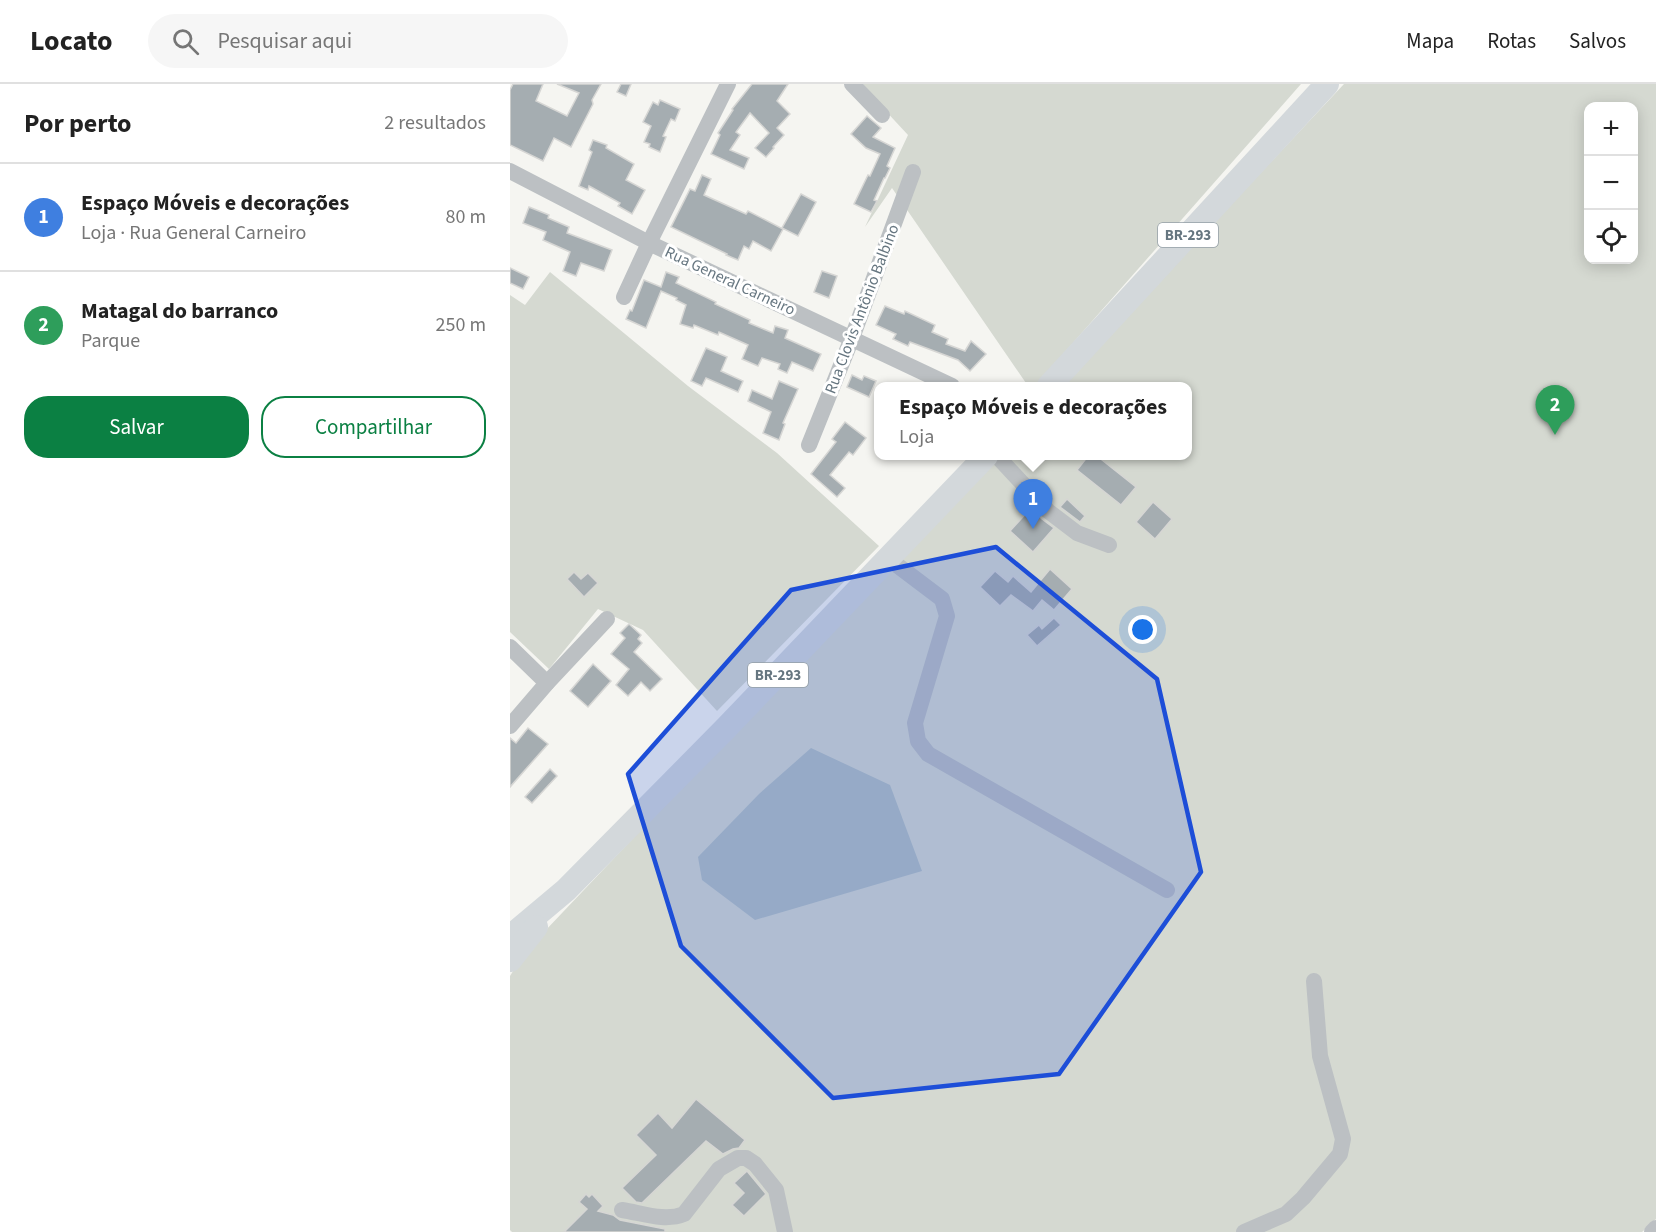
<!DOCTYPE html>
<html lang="pt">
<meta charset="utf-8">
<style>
body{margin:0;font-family:"Source Sans 3",sans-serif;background:#f6f6f6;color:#222}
.controls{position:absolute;right:18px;top:18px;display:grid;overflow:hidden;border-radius:12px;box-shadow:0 3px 15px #0003}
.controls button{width:54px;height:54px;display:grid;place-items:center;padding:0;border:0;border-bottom:2px solid #e0e0e0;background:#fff;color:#222;font:30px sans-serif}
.you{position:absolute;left:633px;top:546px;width:21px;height:21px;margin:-15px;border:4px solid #fff;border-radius:50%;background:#1a73e8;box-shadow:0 0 0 9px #1a73e833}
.badge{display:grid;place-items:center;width:39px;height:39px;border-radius:50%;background:#0b8043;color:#fff;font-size:20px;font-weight:700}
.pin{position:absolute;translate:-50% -50px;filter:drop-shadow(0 2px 3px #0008)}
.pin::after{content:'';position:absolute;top:32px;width:21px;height:18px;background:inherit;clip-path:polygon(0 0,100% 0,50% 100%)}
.popup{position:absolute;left:364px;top:298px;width:318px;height:78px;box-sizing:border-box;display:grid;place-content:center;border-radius:12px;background:#fff;filter:drop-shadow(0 2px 4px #0005);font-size:20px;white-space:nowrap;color:#767676}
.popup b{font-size:22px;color:#222}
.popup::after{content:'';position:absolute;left:50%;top:100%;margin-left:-12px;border:12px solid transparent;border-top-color:#fff}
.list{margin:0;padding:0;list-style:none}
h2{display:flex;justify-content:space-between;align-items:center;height:78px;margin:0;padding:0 24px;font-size:26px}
h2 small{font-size:20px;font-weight:400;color:#767676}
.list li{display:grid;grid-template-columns:39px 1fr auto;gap:18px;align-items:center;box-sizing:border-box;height:108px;padding:0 24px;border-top:2px solid #e0e0e0}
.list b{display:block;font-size:22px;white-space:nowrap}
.list p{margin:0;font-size:20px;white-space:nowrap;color:#767676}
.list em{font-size:20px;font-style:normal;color:#767676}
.actions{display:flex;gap:12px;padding:18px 24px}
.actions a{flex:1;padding:14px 0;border:2px solid #0b8043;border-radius:24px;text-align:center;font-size:21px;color:#0b8043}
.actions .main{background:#0b8043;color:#fff}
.icon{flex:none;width:33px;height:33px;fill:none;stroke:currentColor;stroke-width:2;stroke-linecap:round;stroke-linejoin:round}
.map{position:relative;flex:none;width:1146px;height:1148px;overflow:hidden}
header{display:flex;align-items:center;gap:36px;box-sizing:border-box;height:84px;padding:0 30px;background:#fff;border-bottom:2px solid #e0e0e0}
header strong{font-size:28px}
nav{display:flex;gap:33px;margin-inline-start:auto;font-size:21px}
.search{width:420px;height:54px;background:#f6f6f6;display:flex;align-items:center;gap:15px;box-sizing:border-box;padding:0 21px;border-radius:33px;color:#767676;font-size:22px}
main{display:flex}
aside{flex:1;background:#fff}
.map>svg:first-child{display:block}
.green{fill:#d5d9d1;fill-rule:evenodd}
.water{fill:#b4c1c4}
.building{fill:#a5adb1;stroke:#d6d6d4;stroke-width:1.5}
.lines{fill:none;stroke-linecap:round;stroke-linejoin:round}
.minor{stroke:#bcc0c3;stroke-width:16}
.highway{stroke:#d3d8db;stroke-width:24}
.marked{fill:#1d4ed8;fill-opacity:0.2;stroke:#1d4ed8;stroke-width:4.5;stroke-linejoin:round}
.labels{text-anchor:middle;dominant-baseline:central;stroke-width:6;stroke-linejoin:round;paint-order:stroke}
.shield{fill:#fff;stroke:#949fa6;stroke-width:1.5}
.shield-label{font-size:15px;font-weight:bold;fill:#667680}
.street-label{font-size:16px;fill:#667680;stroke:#fff}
</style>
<header>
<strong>Locato</strong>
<div class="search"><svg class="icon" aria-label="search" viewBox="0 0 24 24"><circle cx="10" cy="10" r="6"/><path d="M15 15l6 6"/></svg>Pesquisar aqui</div>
<nav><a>Mapa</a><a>Rotas</a><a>Salvos</a></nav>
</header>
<main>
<aside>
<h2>Por perto<small>2 resultados</small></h2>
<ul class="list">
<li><span class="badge" style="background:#3f7fe0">1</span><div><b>Espaço Móveis e decorações</b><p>Loja · Rua General Carneiro</p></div><em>80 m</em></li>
<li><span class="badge" style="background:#2e9e5b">2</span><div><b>Matagal do barranco</b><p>Parque</p></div><em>250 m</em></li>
</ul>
<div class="actions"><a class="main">Salvar</a><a>Compartilhar</a></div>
</aside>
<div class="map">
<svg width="1146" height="1148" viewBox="0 0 1146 1148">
<rect width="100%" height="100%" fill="#f5f5f1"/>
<g class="green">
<polygon points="353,0 791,0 525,302 518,302 382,104 355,143 398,51 372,23"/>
<path d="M834,0H1146V1135L1132,1148H2L0,1146V892L15,868L486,372H678V302H551ZM1078,22H1124V176H1078Z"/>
<polygon points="40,188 178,302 267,369 369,462 207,627 133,546 88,525 39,585 0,548 0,211 15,221"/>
</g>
<polygon class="water" points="301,664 380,701 412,787 245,836 192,796 188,773 249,710"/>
<g class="building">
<polygon points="3,0 33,0 26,17 57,32 69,9 47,0 91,0 82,16 83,20 61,63 44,54 33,77 0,61 0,6"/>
<polygon points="111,0 121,0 116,12 107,8"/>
<polygon points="242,0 278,0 267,17 280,30 267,44 274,51 263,63 264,64 256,73 245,64 259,49 240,29 226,48 230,51 220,66 239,74 234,85 201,70 210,51 208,49 223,26 222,25"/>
<polygon points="150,16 170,25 165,37 161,35 153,52 156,53 150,68 139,63 140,60 134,58 141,42 133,38 143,18 148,21"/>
<polygon points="357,32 371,44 363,53 385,64 377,82 380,84 375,94 374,94 364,116 367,117 361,128 344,120 358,91 360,92 370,70 356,64 341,50"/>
<polygon points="83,56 97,61 96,64 124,80 116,96 135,106 122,130 108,122 110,119 79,102 78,106 69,102 82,68 79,66"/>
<polygon points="192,91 201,95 194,111 236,130 238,127 273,145 261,167 243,157 239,165 234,162 228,176 216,171 217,170 161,143 180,105 185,107"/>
<polygon points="291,110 306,118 288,152 272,144"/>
<polygon points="19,123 39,131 38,134 59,143 57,149 102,166 94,187 71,179 66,192 53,187 60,168 33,156 36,148 13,139"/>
<polygon points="0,184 19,193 13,205 0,199"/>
<polygon points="312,187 327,192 319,214 304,208"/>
<polygon points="156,188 169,193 166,199 206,218 205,220 240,236 239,239 263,249 265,242 278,246 275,254 311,270 303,287 282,278 277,289 268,285 270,280 252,274 248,282 232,275 238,261 209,248 208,251 184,241 183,244 170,240 176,221 166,216 167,214 151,207 136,244 116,235 120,226 122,227 134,196 151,203"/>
<polygon points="375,222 394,230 395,227 425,241 422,248 438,255 436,260 455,267 461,257 476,270 460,287 448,276 400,258 398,262 383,255 386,250 366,241"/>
<polygon points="196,264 217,273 211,287 233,297 228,308 196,294 192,302 181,297"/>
<polygon points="342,291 352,296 354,292 366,297 359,313 337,303"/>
<polygon points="269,297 288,305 273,339 275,340 269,356 253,349 261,328 238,317 242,306 262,315"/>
<polygon points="335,338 356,354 343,371 339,368 320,391 335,404 327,413 301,390 326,358 322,355"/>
<polygon points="578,372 587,372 626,403 611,421 567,386"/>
<polygon points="557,415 575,432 570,438 550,423"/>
<polygon points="643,418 662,435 645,455 626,438"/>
<polygon points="521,424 532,435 544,444 523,468 500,447"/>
<polygon points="540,485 562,505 544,526 532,516 523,527 501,511 490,522 470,503 485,487 498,498 503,492 521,508"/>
<polygon points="64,488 71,495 78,489 88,499 74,513 57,495"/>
<polygon points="544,534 551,541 527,562 517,551 529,541 532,545"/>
<polygon points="119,540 131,551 128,555 132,559 124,568 152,595 140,607 131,598 118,612 106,601 119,585 101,570 115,554 110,549"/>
<polygon points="83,580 101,597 78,623 60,607"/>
<polygon points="18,644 38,660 0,703 0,654 6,659"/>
<polygon points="40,685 47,692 22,719 15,713"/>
<polygon points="186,1015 235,1056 229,1064 223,1065 213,1070 196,1057 132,1119 126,1118 112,1104 146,1071 126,1051 148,1029 162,1044"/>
<polygon points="237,1087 256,1110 234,1132 222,1121 234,1109 224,1099"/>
<polygon points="76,1110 79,1113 82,1110 93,1122 88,1127 103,1131 110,1136 155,1145 155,1148 54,1148 77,1125 69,1118"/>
</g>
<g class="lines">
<g class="minor">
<polyline points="342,0 372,31"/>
<polyline points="0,87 139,159 442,302"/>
<polyline points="114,213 139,159 218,0"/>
<polyline points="299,361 342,254 403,88"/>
<polyline points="487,372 538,427 567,449 599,461"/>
<polyline points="379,475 432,515 437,532 405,639 408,657 418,670 657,806"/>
<polyline points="0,563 37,599"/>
<polyline points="0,642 37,599 97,535"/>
<path d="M112,1126C132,1129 155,1138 174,1130L209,1085L228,1074H236L245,1080L266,1106L275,1148"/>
<polyline points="734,1148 776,1130 793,1114 830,1070 833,1055 810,972 804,897"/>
<polyline points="1142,1148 1146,1144"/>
</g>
<g class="highway">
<polyline points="539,302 817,0"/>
<polyline points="0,853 56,806 217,643 476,372"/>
<polyline points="0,876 26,843"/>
</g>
</g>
<path class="marked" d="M486,463L647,595L691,788L549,990L323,1014L171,862L118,690L281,506Z"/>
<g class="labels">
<g class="shield">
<rect x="648" y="139" width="60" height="24" rx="4.5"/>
<rect x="238" y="579" width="60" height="24" rx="4.5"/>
</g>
<g class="shield-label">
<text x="678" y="151">BR-293</text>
<text x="268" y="591">BR-293</text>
</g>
<g class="street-label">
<text transform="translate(220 197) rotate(25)">Rua General Carneiro</text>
<text transform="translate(352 225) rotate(-69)">Rua Clovis Antônio Balbino</text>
</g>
</g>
</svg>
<div class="controls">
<button>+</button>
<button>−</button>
<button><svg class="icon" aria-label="locate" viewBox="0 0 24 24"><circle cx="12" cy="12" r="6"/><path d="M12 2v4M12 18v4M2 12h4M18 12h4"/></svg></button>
</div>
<div class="you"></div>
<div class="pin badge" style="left:523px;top:445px;background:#3f7fe0">1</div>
<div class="popup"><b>Espaço Móveis e decorações</b>Loja</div>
<div class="pin badge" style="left:1045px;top:351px;background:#2e9e5b">2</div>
</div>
</main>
